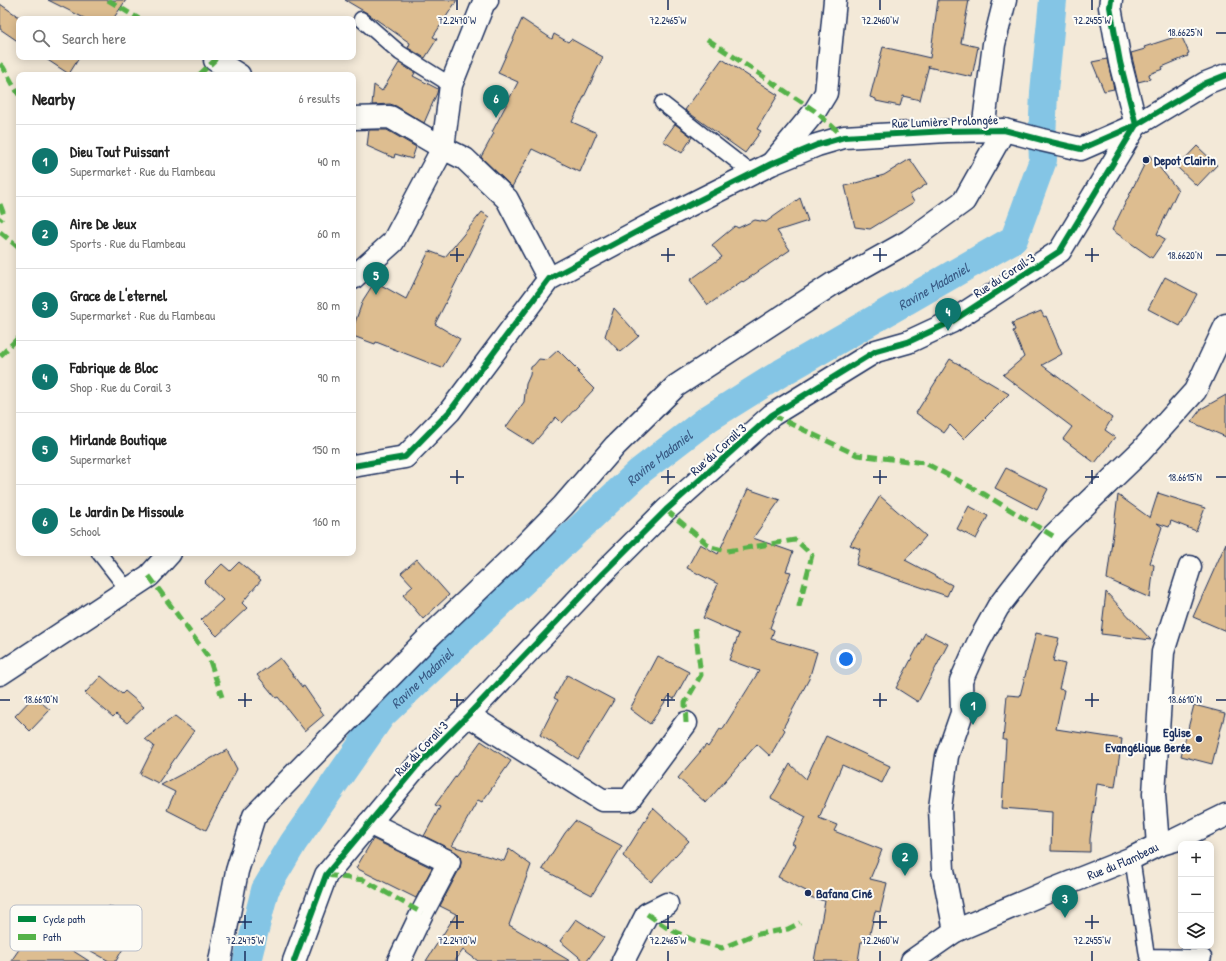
<!DOCTYPE html>
<meta charset="utf-8">
<style>
body{margin:0;font-family:"Patrick Hand",sans-serif;background:#f2f2f2;color:#222}
.controls{position:absolute;right:12px;bottom:12px;display:grid;overflow:hidden;border-radius:8px;box-shadow:0 2px 10px #0003}
.controls button{width:36px;height:36px;display:grid;place-items:center;padding:0;border:0;border-bottom:1px solid #e0e0e0;background:#fff;color:#222;font:20px sans-serif}
.you{position:absolute;left:846px;top:659px;width:14px;height:14px;margin:-10px;border:3px solid #fff;border-radius:50%;background:#1a73e8;box-shadow:0 0 0 6px #1a73e833}
.badge{display:grid;place-items:center;width:26px;height:26px;border-radius:50%;background:#0f766e;color:#fff;font-size:13px;font-weight:700}
.pin{position:absolute;translate:-50% -33px;filter:drop-shadow(0 1px 2px #0008)}
.pin::after{content:'';position:absolute;top:21px;width:14px;height:12px;background:inherit;clip-path:polygon(0 0,100% 0,50% 100%)}
.list{margin:0;padding:0;list-style:none}
h2{display:flex;justify-content:space-between;align-items:center;height:52px;margin:0;padding:0 16px;font-size:17px}
h2 small{font-size:13px;font-weight:400;color:#767676}
.list li{display:grid;grid-template-columns:26px 1fr auto;gap:12px;align-items:center;box-sizing:border-box;height:72px;padding:0 16px;border-top:1px solid #e0e0e0}
.list b{display:block;font-size:15px;white-space:nowrap}
.list p{margin:0;font-size:13px;white-space:nowrap;color:#767676}
.list em{font-size:13px;font-style:normal;color:#767676}
.icon{flex:none;width:22px;height:22px;fill:none;stroke:currentColor;stroke-width:2;stroke-linecap:round;stroke-linejoin:round}
.map{position:relative;flex:none;width:1226px;height:961px;overflow:hidden}
.search{position:absolute;background:#fff;box-shadow:0 2px 10px #0003;left:16px;top:16px;width:340px;height:44px;display:flex;align-items:center;gap:10px;box-sizing:border-box;padding:0 14px;border-radius:8px;color:#767676;font-size:15px}
.panel{position:absolute;background:#fff;box-shadow:0 2px 10px #0003;left:16px;top:72px;width:340px;height:484px;border-radius:8px}
.map>svg:first-child{display:block}
.lines{fill:none;stroke-linecap:round;stroke-linejoin:round}
.canal{stroke:#84c5e5;stroke-width:28}
.building{fill:#ddbd90;stroke:#1b2f5e}
.service-casing{stroke:#1b2f5e;stroke-width:17}
.minor-casing{stroke:#1b2f5e;stroke-width:25}
.service{stroke:#fdfcf7;stroke-width:14}
.minor{stroke:#fdfcf7;stroke-width:22}
.quiet{stroke:#55b248;stroke-width:5;stroke-dasharray:10 5;stroke-linecap:butt}
.cycleway-casing{stroke:#fdfcf7;stroke-width:8}
.cycleway{stroke:#00873e;stroke-width:6}
.ticks{fill:none;stroke:#1b2f5e;stroke-width:1.5}
.poi-dot{fill:#1b2f5e;stroke:#fdfcf7;stroke-width:1.5}
.labels{text-anchor:middle;dominant-baseline:central;stroke-width:4;stroke-linejoin:round;paint-order:stroke}
.street-label{font-size:13px;fill:#1b2f5e;stroke:#fdfcf7}
.poi-label{font-size:13px;font-weight:bold;fill:#1b2f5e;stroke:#fdfcf7;text-anchor:start}
.water-label{font-size:14px;font-style:italic;fill:#3a5c86;stroke:#fdfcf7}
.key{fill:#fdfcf7;stroke:#b9bec9;stroke-width:1}
.key-label{font-size:11px;fill:#1b2f5e}
.ticks-label{font-size:10px;text-anchor:middle;fill:#1b2f5e;stroke:#fdfcf7;stroke-width:4;stroke-linejoin:round;paint-order:stroke}
</style>
<div class="map">
<svg width="1226" height="961" viewBox="0 0 1226 961">
<rect width="100%" height="100%" fill="#f3e9d8"/>
<filter id="ink" filterUnits="userSpaceOnUse"><feTurbulence type="fractalNoise" baseFrequency=".025" numOctaves="2"/><feDisplacementMap in="SourceGraphic" scale="8" xChannelSelector="R" yChannelSelector="G"/><feConvolveMatrix kernelMatrix="1 2 1 2 8 2 1 2 1" color-interpolation-filters="sRGB"/></filter>
<g filter="url(#ink)">
<g class="lines">
<path class="canal" id="s1" d="M247,961L265,890L293,843L382,715L640,471L709,418L781,373L1014,239L1043,160L1042,140L1044,92L1053,0"/>
</g>
<g class="building">
<polygon points="48,0 126,0 113,19 86,19"/>
<polygon points="345,0 457,0 433,37 437,39 425,58 408,48 410,43 367,13"/>
<polygon points="938,0 969,0 961,43 978,47 972,77 928,67 929,65 920,100 903,96 900,106 876,101 876,99 870,97 883,47 930,58"/>
<polygon points="0,4 22,19 19,19 19,42 0,29"/>
<polygon points="522,19 552,39 554,34 568,42 571,39 603,57 572,122 597,133 580,172 532,149 512,187 481,157 494,133 492,132 518,82 498,73"/>
<polygon points="1181,35 1189,53 1187,54 1188,56 1162,67 1163,69 1149,74 1150,79 1138,82 1131,53 1145,49 1144,47"/>
<polygon points="43,57 78,57 79,58 69,74"/>
<polygon points="722,59 778,95 757,129 761,131 745,153 685,110"/>
<polygon points="1107,59 1114,89 1104,91 1092,62"/>
<polygon points="399,63 415,73 413,76 438,89 437,93 424,123 396,106 390,104 372,105 374,85 382,91"/>
<polygon points="675,124 692,137 682,153 663,141"/>
<polygon points="369,130 387,130 416,147 412,159 395,154 394,158 367,146"/>
<polygon points="1197,146 1217,165 1197,186 1177,167"/>
<polygon points="1149,155 1178,190 1157,234 1165,239 1152,258 1112,230"/>
<polygon points="910,159 927,184 910,195 914,202 870,229 855,227 845,186 884,175"/>
<polygon points="800,198 808,221 777,231 790,250 743,282 742,281 708,305 690,280 722,257 712,245 735,226 738,228 755,220 766,222"/>
<polygon points="482,212 489,217 435,324 460,339 442,368 376,342 375,344 353,336 353,328 363,300 372,286 378,289 381,285 406,299 429,251 445,257"/>
<polygon points="1165,277 1197,294 1180,326 1148,309"/>
<polygon points="614,308 639,336 620,352 605,336"/>
<polygon points="1041,311 1044,317 1046,316 1062,354 1042,365 1112,418 1105,430 1115,437 1095,463 1063,439 1072,427 1003,375 1024,357 1013,331 1015,330 1012,323"/>
<polygon points="558,350 579,371 578,373 594,389 562,423 556,417 533,444 506,427 524,402 526,384 530,375 531,367 534,365 539,359 547,360"/>
<polygon points="950,359 1009,394 964,439 950,425 944,433 916,413"/>
<polygon points="1226,395 1226,437 1191,422 1201,409"/>
<polygon points="1006,468 1048,489 1037,510 995,488"/>
<polygon points="748,489 780,500 753,538 793,552 786,571 791,572 770,628 774,630 771,639 817,652 809,679 783,728 785,730 770,756 757,744 706,803 678,778 706,745 708,747 720,729 722,730 759,671 729,660 739,634 703,618 718,584 687,568 700,544 718,554"/>
<polygon points="1158,493 1205,508 1196,531 1171,521 1169,527 1157,523 1162,527 1150,563 1154,565 1150,598 1107,579 1118,495 1150,518"/>
<polygon points="880,496 926,536 905,560 952,585 947,596 856,565 860,549 850,545"/>
<polygon points="969,506 988,516 976,539 957,529"/>
<polygon points="1226,543 1226,631 1193,617"/>
<polygon points="417,559 449,595 423,619 403,595 413,586 401,573"/>
<polygon points="239,562 261,580 242,603 247,608 217,636 201,620 223,600 204,582 222,564 230,571"/>
<polygon points="1106,592 1151,640 1101,634"/>
<polygon points="925,633 948,644 918,702 896,688"/>
<polygon points="1036,633 1059,638 1053,661 1065,664 1059,689 1064,690 1056,729 1122,739 1115,787 1097,784 1090,839 1090,852 1051,851 1052,812 1002,808 1006,740 1003,740 1007,695 1020,696"/>
<polygon points="658,656 689,672 674,699 669,696 650,724 630,709"/>
<polygon points="280,658 302,687 304,686 324,715 305,731 278,697 276,698 257,675"/>
<polygon points="567,675 614,700 578,759 540,735 558,700 554,698"/>
<polygon points="101,676 122,694 125,691 144,707 127,723 116,714 113,717 85,693"/>
<polygon points="34,696 50,710 30,731 15,716"/>
<polygon points="1194,705 1225,713 1212,764 1181,756"/>
<polygon points="175,716 194,731 158,783 140,774 154,746 145,739"/>
<polygon points="826,736 890,766 882,783 842,765 819,818 837,825 834,831 882,850 870,879 887,883 880,912 875,911 868,942 861,942 858,961 814,961 825,901 809,897 810,893 778,877 795,845 792,843 806,817 771,798 790,764 806,779"/>
<polygon points="481,741 511,761 482,802 478,800 452,846 504,861 509,849 531,865 509,925 570,961 478,961 463,950 455,961 426,961 456,914 440,906 460,868 461,862 460,855 454,851 424,836 440,807 435,805"/>
<polygon points="227,750 237,769 206,830 167,810 175,792 161,785"/>
<polygon points="653,808 689,841 651,882 623,856"/>
<polygon points="575,821 622,846 592,895 542,869 565,833"/>
<polygon points="373,839 432,868 416,898 356,868"/>
<polygon points="109,906 138,922 116,961 109,961 84,947"/>
<polygon points="576,919 604,937 587,961 584,961 560,941"/>
<polygon points="37,928 89,961 11,961 29,935"/>
</g>
<g class="lines">
<defs>
<g id="service">
<polyline points="361,19 400,53 451,85"/>
<polyline points="662,103 753,174"/>
<polyline points="99,553 127,589"/>
<polyline points="1132,858 1147,956 1204,957"/>
</g>
<g id="minor">
<polyline points="215,60 239,75"/>
<polyline points="353,118 390,117 443,148 465,159 507,199 549,279"/>
<polyline points="983,130 994,44 1005,0"/>
<polyline points="773,162 815,111 826,93 835,0"/>
<polyline points="353,278 393,242 443,148 451,85 484,2 487,0"/>
<polyline points="353,466 405,457 450,411 549,279 646,227 771,164 817,145 844,137 947,131 1004,130 1042,140 1081,149 1136,125 1120,62 1110,7 1111,0"/>
<polyline points="0,674 149,576 170,553"/>
<polyline points="468,715 602,800 629,800 686,723"/>
<polyline points="369,823 449,862 422,913 399,961"/>
<polyline points="1158,845 1154,794 1163,652 1190,567"/>
<polyline points="955,931 943,870 940,808 947,756 962,713 961,681 978,643 998,607 1053,536 1141,451 1195,391 1226,325"/>
<polyline points="220,961 237,871 254,816 430,636 519,551 563,506 615,446 676,386 834,283 909,241 964,201 1004,130"/>
<polyline points="294,961 326,875 416,767 468,715 603,573 666,510 772,415 876,351 908,342 951,322 1060,251 1136,125 1206,83 1226,75"/>
<polyline points="623,961 647,914 667,904"/>
<path id="s2" d="M912,961L955,931L1054,889L1132,858L1158,845L1175,840L1226,815"/>
</g>
</defs>
<use href="#service" class="service-casing"/>
<use href="#minor" class="minor-casing"/>
<use href="#service" class="service"/>
<use href="#minor" class="minor"/>
<g class="quiet">
<polyline points="108,0 139,19"/>
<polyline points="707,39 815,111 844,137"/>
<polyline points="0,64 3,67 19,95"/>
<polyline points="199,75 215,60 208,57"/>
<polyline points="0,204 4,215 0,220"/>
<polyline points="0,232 19,248"/>
<polyline points="0,356 19,337"/>
<polyline points="772,415 857,455 925,463 984,494 1053,536"/>
<polyline points="666,510 711,547 727,551 795,540 799,543 812,555 798,610"/>
<polyline points="149,576 209,658 222,697"/>
<polyline points="686,723 685,703 701,675 695,628"/>
<polyline points="326,875 364,880 422,913"/>
<polyline points="647,914 669,929 693,940 722,948 753,935 788,929 800,923"/>
</g>
<defs>
<g id="cycleway">
<polyline points="353,466 405,457 450,411 549,279 646,227 771,164 817,145 844,137 947,131 1004,130 1042,140 1081,149 1136,125 1120,62 1110,7 1111,0"/>
<polyline points="294,961 326,875 416,767 468,715 603,573 666,510 772,415 876,351 908,342 951,322 1060,251 1136,125 1206,83 1226,75"/>
</g>
</defs>
<use href="#cycleway" class="cycleway-casing"/>
<use href="#cycleway" class="cycleway"/>
</g>
</g>
<path class="ticks" d="M457,0V10M668,0V10M880,0V10M1092,0V10M1216,33H1226M457,248V262M668,248V262M880,248V262M1092,248V262M450,255H464M661,255H675M873,255H887M1085,255H1099M1216,255H1226M457,470V484M668,470V484M880,470V484M1092,470V484M450,477H464M661,477H675M873,477H887M1085,477H1099M1216,477H1226M245,693V707M457,693V707M668,693V707M880,693V707M1092,693V707M0,700H10M238,700H252M450,700H464M661,700H675M873,700H887M1085,700H1099M1216,700H1226M245,915V929M457,915V929M668,915V929M880,915V929M1092,915V929M238,922H252M450,922H464M661,922H675M873,922H887M1085,922H1099M245,951V961M457,951V961M668,951V961M880,951V961M1092,951V961"/>
<g class="poi-dot">
<circle cx="1146" cy="160" r="4"/>
<circle cx="1199" cy="739" r="4"/>
<circle cx="808" cy="893" r="4"/>
</g>
<g class="labels">
<g class="street-label">
<text transform="translate(945 121) rotate(-2)">Rue Lumière Prolongée</text>
<text transform="translate(1004 275) rotate(-33)">Rue du Corail 3</text>
<text transform="translate(718 449) rotate(-42)">Rue du Corail 3</text>
<text transform="translate(421 748) rotate(-46)">Rue du Corail 3</text>
<text stroke="none"><textPath href="#s2" startOffset="234">Rue du Flambeau</textPath></text>
</g>
<g class="poi-label">
<text x="1154" y="160">Depot Clairin</text>
<text x="1191" y="732" text-anchor="end">Eglise<tspan x="1191" dy="15">Evangélique Berée</tspan></text>
<text x="816" y="893">Bafana Ciné</text>
</g>
<g class="water-label">
<text stroke="none"><textPath href="#s1" startOffset="986">Ravine Madaniel</textPath></text>
<text stroke="none"><textPath href="#s1" startOffset="662">Ravine Madaniel</textPath></text>
<text stroke="none"><textPath href="#s1" startOffset="338">Ravine Madaniel</textPath></text>
</g>
</g>
<rect x="10" y="905" width="132" height="46" rx="6" class="key"/>
<rect x="18" y="916" width="18" height="6" fill="#00873e"/>
<rect x="18" y="934" width="18" height="6" fill="#55b248"/>
<g class="key-label">
<text x="43" y="923">Cycle path</text>
<text x="43" y="941">Path</text>
</g>
<g class="ticks-label">
<text x="457" y="24">72.2470°W</text>
<text x="668" y="24">72.2465°W</text>
<text x="880" y="24">72.2460°W</text>
<text x="1092" y="24">72.2455°W</text>
<text x="1185" y="36">18.6625°N</text>
<text x="1185" y="259">18.6620°N</text>
<text x="1185" y="481">18.6615°N</text>
<text x="41" y="703">18.6610°N</text>
<text x="1185" y="703">18.6610°N</text>
<text x="245" y="944">72.2475°W</text>
<text x="457" y="944">72.2470°W</text>
<text x="668" y="944">72.2465°W</text>
<text x="880" y="944">72.2460°W</text>
<text x="1092" y="944">72.2455°W</text>
</g>
</svg>
<div class="controls">
<button>+</button>
<button>−</button>
<button><svg class="icon" aria-label="layers" viewBox="0 0 24 24"><path d="M12 4l9 5-9 5-9-5zM3 14l9 5 9-5"/></svg></button>
</div>
<div class="you"></div>
<div class="pin badge" style="left:973px;top:725px">1</div>
<div class="pin badge" style="left:905px;top:876px">2</div>
<div class="pin badge" style="left:1065px;top:918px">3</div>
<div class="pin badge" style="left:948px;top:331px">4</div>
<div class="pin badge" style="left:376px;top:295px">5</div>
<div class="pin badge" style="left:496px;top:118px">6</div>
<div class="search"><svg class="icon" aria-label="search" viewBox="0 0 24 24"><circle cx="10" cy="10" r="6"/><path d="M15 15l6 6"/></svg>Search here</div>
<section class="panel">
<h2>Nearby<small>6 results</small></h2>
<ul class="list">
<li><span class="badge">1</span><div><b>Dieu Tout Puissant</b><p>Supermarket · Rue du Flambeau</p></div><em>40 m</em></li>
<li><span class="badge">2</span><div><b>Aire De Jeux</b><p>Sports · Rue du Flambeau</p></div><em>60 m</em></li>
<li><span class="badge">3</span><div><b>Grace de L'eternel</b><p>Supermarket · Rue du Flambeau</p></div><em>80 m</em></li>
<li><span class="badge">4</span><div><b>Fabrique de Bloc</b><p>Shop · Rue du Corail 3</p></div><em>90 m</em></li>
<li><span class="badge">5</span><div><b>Mirlande Boutique</b><p>Supermarket</p></div><em>150 m</em></li>
<li><span class="badge">6</span><div><b>Le Jardin De Missoule</b><p>School</p></div><em>160 m</em></li>
</ul>
</section>
</div>
